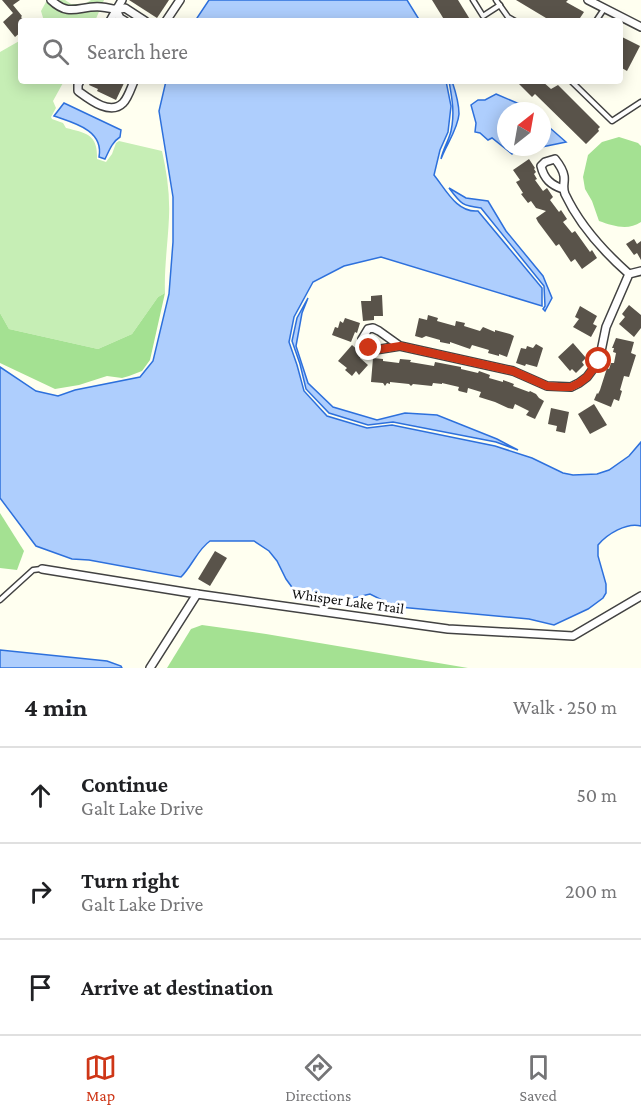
<!DOCTYPE html>
<meta charset="utf-8">
<style>
body{margin:0;font-family:"Crimson Pro",serif;background:#f2f2f2;color:#202124}
.compass{position:absolute;left:497px;top:102px;width:54px;height:54px;border-radius:50%;background:#fff;box-shadow:0 3px 15px #0003;rotate:31deg}
.stop{position:absolute;width:18px;height:18px;margin:-14px;border:4px solid #ce3617;border-radius:50%;background:#fff}
.stop.end{background:#ce3617;border-color:#fff;box-shadow:0 2px 6px #0008}
.list{margin:0;padding:0;list-style:none}
h2{display:flex;justify-content:space-between;align-items:center;height:78px;margin:0;padding:0 24px;font-size:26px}
h2 small{font-size:20px;font-weight:400;color:#757577}
.list li{display:grid;grid-template-columns:39px 1fr auto;gap:18px;align-items:center;box-sizing:border-box;height:96px;padding:0 24px;border-top:2px solid #e0e0e0}
.list b{display:block;font-size:22px;white-space:nowrap}
.list p{margin:0;font-size:20px;white-space:nowrap;color:#757577}
.list em{font-size:20px;font-style:normal;color:#757577}
.icon{flex:none;width:33px;height:33px;fill:none;stroke:currentColor;stroke-width:2;stroke-linecap:round;stroke-linejoin:round}
.map{position:relative;flex:none;width:641px;height:668px;overflow:hidden}
.search{position:absolute;background:#fff;box-shadow:0 3px 15px #0003;left:18px;right:18px;top:18px;height:66px;display:flex;align-items:center;gap:15px;box-sizing:border-box;padding:0 21px;border-radius:6px;color:#757577;font-size:22px}
.sheet{height:366px;background:#fff}
nav{display:flex;justify-content:space-around;align-items:center;box-sizing:border-box;height:84px;border-top:2px solid #e0e0e0;background:#fff;font-size:16px;color:#757577}
nav a{display:grid;justify-items:center;gap:3px}
nav .on{color:#ce3617}
.map>svg:first-child{display:block}
.green{fill:#c6eeb5}
.forest{fill:#a4e192}
.water{fill:#aecefd;stroke:#2d70dc;stroke-width:1.5}
.building{fill:#59534a}
.lines{fill:none;stroke-linecap:round;stroke-linejoin:round}
.service-casing{stroke:#424242;stroke-width:7}
.minor-casing{stroke:#424242;stroke-width:10}
.service{stroke:#fff;stroke-width:4}
.minor{stroke:#fff;stroke-width:7}
.route{stroke:#ce3617;stroke-width:8}
.labels{text-anchor:middle;dominant-baseline:central;stroke-width:6;stroke-linejoin:round;paint-order:stroke}
.street-label{font-size:15px;fill:#0f0f0f;stroke:#fff}
</style>
<div class="map">
<svg width="641" height="668" viewBox="0 0 641 668">
<rect width="100%" height="100%" fill="#fffff0"/>
<g class="green">
<polygon points="59,0 65,0 71,4 85,4 91,0 104,0 95,21 44,21 41,11 46,2 57,10 62,3"/>
<path d="M21,40V81H64L53,101L56,108L51,117L52,119L63,123L66,128C86,133 98,134 97,159L106,162L112,154L116,143L119,141L162,151C167,173 170,195 169,217C168,242 164,268 165,293L158,297L132,334L98,349L9,329L0,313V52Z"/>
</g>
<g class="forest">
<path d="M619,137L638,143L641,146V222C628,231 613,226 599,221L592,201L585,189L583,177L588,155L602,142Z"/>
<polygon points="165,293 150,360 142,371 129,376 122,378 107,376 79,385 55,389 0,363 0,313 9,329 98,349 132,334 158,297"/>
<polygon points="0,513 24,551 17,570 0,568"/>
<polygon points="202,625 266,634 468,668 167,668 191,629"/>
</g>
<g class="water">
<polygon points="209,0 407,0 420,21 195,21"/>
<path d="M166,81H446L451,106L448,132L440,150L434,175C446,190 457,213 478,211L542,288V306L381,257L344,266L313,282L294,317L289,342L297,365L304,391L327,416L367,428L392,425L495,446L532,458L563,473L573,475L597,474L609,470L629,456L641,442V526C627,522 607,534 598,545V556L606,584V593L603,598L588,609L554,625L529,619L399,607L392,605L370,594L341,601L303,593L294,590L286,579L277,561L269,551L254,541H210C198,549 192,566 181,577L89,560L72,559L36,546L0,498V367L36,391L58,396L75,390L140,377L153,361L169,294L173,242V197L159,111Z"/>
<path d="M449,81H452C455,90 459,105 459,114C458,129 446,145 441,159C443,149 449,140 451,131C455,113 452,98 449,81Z"/>
<polygon points="496,94 524,106 531,111 506,111 506,147 520,147 512,154 492,138 488,140 480,133 475,132 476,123 471,105 478,100 485,100"/>
<path d="M64,103L121,130L120,137C112,142 109,151 105,159L99,157C104,130 74,123 54,116Z"/>
<polygon points="542,121 566,142 537,148 533,147 542,147"/>
<path d="M449,188L466,198L488,201L506,231L543,276L552,298L545,311L543,309L545,306L544,286L481,208C462,206 461,204 449,188Z"/>
<polygon points="308,298 302,313 296,346 308,383 333,407 377,420 405,413 437,415 497,439 518,450 496,442 393,422 368,425 329,413 306,389 300,364 292,341 297,318"/>
<polygon points="0,650 107,661 121,666 122,668 0,668"/>
</g>
<g class="building">
<polygon points="2,0 20,0 13,5 22,16 21,17 24,21 21,21 21,32 15,37 3,22 13,13"/>
<polygon points="129,0 169,0 157,18"/>
<polygon points="432,0 458,0 471,21 445,21"/>
<polygon points="516,0 568,0 566,2 584,12 578,21 551,21"/>
<polygon points="620,36 640,46 627,71 620,67"/>
<polygon points="91,81 125,81 116,100 97,91 98,89 89,85"/>
<polygon points="516,81 542,81 551,89 558,85 600,127 598,129 599,131 586,144 535,94 532,97"/>
<polygon points="529,159 535,168 534,169 536,172 534,174 537,179 535,180 543,191 547,188 553,197 550,200 559,212 561,210 567,219 563,222 572,233 575,231 590,252 592,250 597,258 582,269 575,259 571,262 559,244 556,246 538,222 536,218 546,211 536,208 531,201 528,203 521,194 523,193 516,182 520,180 513,170"/>
<polygon points="634,239 637,244 641,241 641,260 637,253 634,255 626,244"/>
<polygon points="382,295 383,316 374,316 374,320 363,321 361,301 371,301 371,296"/>
<polygon points="629,305 641,315 641,328 634,337 619,324 625,317 622,314"/>
<polygon points="580,306 597,316 593,324 597,326 591,337 573,327 579,319 575,317"/>
<polygon points="428,315 438,318 437,321 455,326 456,321 465,323 464,326 480,331 483,327 495,332 495,330 510,334 514,336 507,357 499,354 499,356 488,353 489,350 472,345 470,349 450,342 450,344 440,342 440,340 426,336 422,338 415,336 419,318 427,320"/>
<polygon points="345,318 360,323 357,333 355,332 351,342 332,335 335,327 338,328 340,321 343,323"/>
<polygon points="616,338 634,342 631,353 636,355 629,377 624,376 620,390 622,391 619,401 614,399 611,407 594,400 597,393 598,394 600,390 607,368 609,369 611,363 614,363 616,353 613,352 614,348 612,348"/>
<polygon points="573,343 586,358 582,362 584,365 576,373 572,369 570,371 558,357"/>
<polygon points="536,344 543,348 537,367 526,364 525,366 516,363 521,348 526,349 527,346 533,348"/>
<polygon points="352,345 359,351 358,353 362,356 360,358 368,365 359,375 356,371 352,376 345,370 347,368 338,361"/>
<polygon points="373,358 383,359 383,361 399,363 400,359 411,360 410,362 434,366 435,362 461,367 461,369 478,373 479,371 490,375 489,378 503,382 503,380 514,384 513,386 529,392 530,391 536,394 539,398 544,401 535,419 526,415 529,411 515,404 513,409 508,408 495,402 479,397 481,392 468,388 467,393 459,391 458,390 459,387 442,383 442,384 433,383 432,386 413,384 411,386 409,384 390,382 390,384 387,383 385,386 383,383 371,382"/>
<polygon points="594,404 607,425 590,434 578,414"/>
<polygon points="551,408 569,412 565,433 556,431 557,426 548,424"/>
<polygon points="215,551 227,558 210,586 198,579"/>
</g>
<g class="lines">
<defs>
<g id="service">
<polyline points="473,0 483,16 500,5"/>
<polyline points="496,0 508,17 515,21"/>
<polyline points="596,21 604,9"/>
<polyline points="571,81 612,121 641,102"/>
<polyline points="0,600 33,570 41,569"/>
</g>
<g id="minor">
<path d="M51,0C70,18 80,5 101,7C113,8 112,11 125,8L145,21"/>
<polyline points="588,0 641,27"/>
<polyline points="116,10 120,18 125,21"/>
<polyline points="110,21 122,0"/>
<polyline points="166,21 180,0"/>
<path d="M80,81L78,85V91C89,99 110,116 123,103C128,98 131,88 134,81"/>
<path d="M563,189C551,185 544,179 541,166L545,162L555,159C559,164 563,170 564,176C565,183 562,187 565,194C580,226 603,251 629,274"/>
<polyline points="400,346 375,350 363,344 362,339 368,329 373,328 379,331 400,346 513,371 547,386 571,387 579,383 587,377 599,361 606,327 629,274 641,271"/>
<polyline points="42,569 197,594 448,629 573,636 641,596"/>
<polyline points="150,668 197,594"/>
</g>
</defs>
<use href="#service" class="service-casing"/>
<use href="#minor" class="minor-casing"/>
<use href="#service" class="service"/>
<use href="#minor" class="minor"/>
</g>
<g class="lines">
<polyline class="route" points="369,348 375,350 400,346 513,371 547,386 562,387 571,387 579,383 587,377 599,361"/>
</g>
<g class="labels">
<g class="street-label">
<text transform="translate(348 601) rotate(8)">Whisper Lake Trail</text>
</g>
</g>
</svg>
<svg class="compass" viewBox="-18 -18 36 36"><path d="M0-13l5 13h-10z" fill="#e53935"/><path d="M0 13l5-13h-10z" fill="#757577"/></svg>
<div class="stop" style="left:599px;top:361px"></div>
<div class="stop end" style="left:369px;top:348px"></div>
<div class="search"><svg class="icon" aria-label="search" viewBox="0 0 24 24"><circle cx="10" cy="10" r="6"/><path d="M15 15l6 6"/></svg>Search here</div>
</div>
<section class="sheet">
<h2>4 min<small>Walk · 250 m</small></h2>
<ul class="list">
<li><svg class="icon" aria-label="ahead" viewBox="0 0 24 24"><path d="M12 20V5M6 11l6-6 6 6"/></svg><div><b>Continue</b><p>Galt Lake Drive</p></div><em>50 m</em></li>
<li><svg class="icon" aria-label="right" viewBox="0 0 24 24"><path d="M7 20v-9h11M14 6l5 5-5 5"/></svg><div><b>Turn right</b><p>Galt Lake Drive</p></div><em>200 m</em></li>
<li><svg class="icon" aria-label="arrive" viewBox="0 0 24 24"><path d="M6 21V4h12l-3 4 3 4H6"/></svg><div><b>Arrive at destination</b></div></li>
</ul>
</section>
<nav>
<a class="on"><svg class="icon" aria-label="map" viewBox="0 0 24 24"><path d="M3 6l6-2 6 2 6-2v14l-6 2-6-2-6 2zM9 4v14M15 6v14"/></svg>Map</a>
<a><svg class="icon" aria-label="directions" viewBox="0 0 24 24"><path d="M12 3l9 9-9 9-9-9zM9 14v-3h6M13 9l2 2-2 2"/></svg>Directions</a>
<a><svg class="icon" aria-label="saved" viewBox="0 0 24 24"><path d="M7 4h10v16l-5-4-5 4z"/></svg>Saved</a>
</nav>
